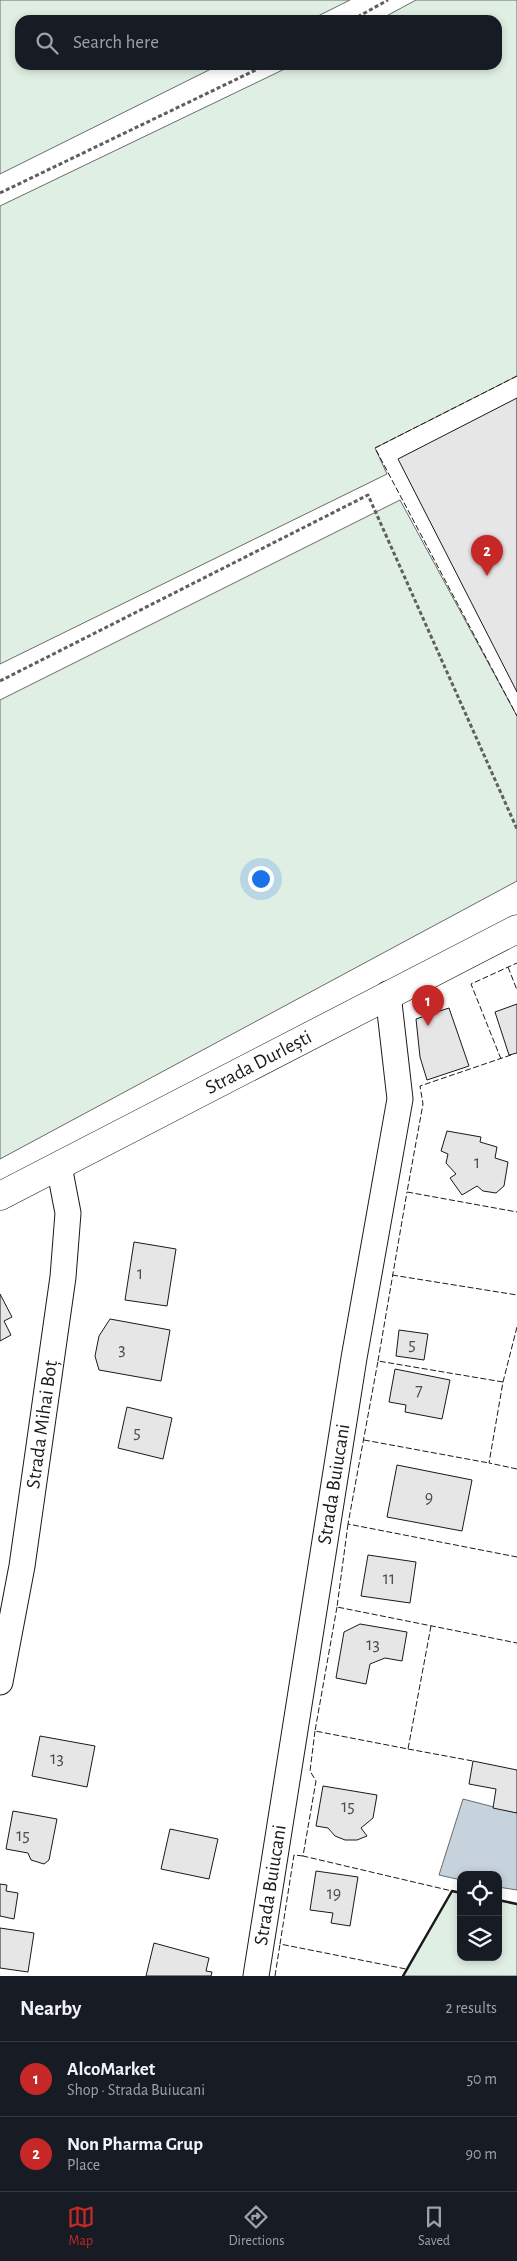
<!DOCTYPE html>
<meta charset="utf-8">
<style>
body{margin:0;font-family:"Alegreya Sans",sans-serif;background:#20242c;color:#f1f3f6}
.controls{position:absolute;right:15px;bottom:15px;display:grid;overflow:hidden;border-radius:10px;box-shadow:0 2px 8px #0003}
.controls button{width:45px;height:45px;display:grid;place-items:center;padding:0;border:0;border-bottom:1px solid #363941;background:#171b24;color:#f1f3f6;font:25px sans-serif}
.you{position:absolute;left:260px;top:878px;width:18px;height:18px;margin:-12px;border:4px solid #fff;border-radius:50%;background:#1a73e8;box-shadow:0 0 0 8px #1a73e833}
.badge{display:grid;place-items:center;width:32px;height:32px;border-radius:50%;background:#c62828;color:#fff;font-size:16px;font-weight:700}
.pin{position:absolute;translate:-50% -41px;filter:drop-shadow(0 1px 2px #0008)}
.pin::after{content:'';position:absolute;top:26px;width:18px;height:15px;background:inherit;clip-path:polygon(0 0,100% 0,50% 100%)}
.list{margin:0;padding:0;list-style:none}
h2{display:flex;justify-content:space-between;align-items:center;height:65px;margin:0;padding:0 20px;font-size:21px}
h2 small{font-size:16px;font-weight:400;color:#9ea1a6}
.list li{display:grid;grid-template-columns:32px 1fr auto;gap:15px;align-items:center;box-sizing:border-box;height:75px;padding:0 20px;border-top:1px solid #363941}
.list b{display:block;font-size:19px;white-space:nowrap}
.list p{margin:0;font-size:16px;white-space:nowrap;color:#9ea1a6}
.list em{font-size:16px;font-style:normal;color:#9ea1a6}
.icon{flex:none;width:28px;height:28px;fill:none;stroke:currentColor;stroke-width:2;stroke-linecap:round;stroke-linejoin:round}
.map{position:relative;flex:none;width:517px;height:1976px;overflow:hidden}
.search{position:absolute;background:#171b24;box-shadow:0 2px 8px #0003;left:15px;right:15px;top:15px;height:55px;display:flex;align-items:center;gap:12px;box-sizing:border-box;padding:0 18px;border-radius:15px;color:#9ea1a6;font-size:19px}
.sheet{height:215px;background:#171b24}
nav{display:flex;justify-content:space-around;align-items:center;box-sizing:border-box;height:70px;border-top:1px solid #363941;background:#171b24;font-size:14px;color:#9ea1a6}
nav a{display:grid;justify-items:center;gap:2px}
nav .on{color:#c62828}
.map>svg:first-child{display:block}
.green{fill:#e0efe3;stroke:#6a6a6a}
.water{fill:#c6d2dc;stroke:#6a6a6a}
.building{fill:#e6e6e6;stroke:#1a1a1a}
.lines{fill:none;stroke-linecap:round;stroke-linejoin:round}
.street-casing{stroke:#1a1a1a;stroke-width:27}
.secondary-casing{stroke:#1a1a1a;stroke-width:29}
.path{stroke:#5f5f5f;stroke-width:3;stroke-dasharray:4 2.5;stroke-linecap:butt}
.street{stroke:#fff;stroke-width:25}
.secondary{stroke:#fff;stroke-width:28}
.fence{stroke:#1a1a1a;stroke-width:1;stroke-dasharray:6 2.5;stroke-linecap:butt}
.wall{stroke:#1a1a1a;stroke-width:2.5}
.labels{text-anchor:middle;dominant-baseline:central;stroke-width:4;stroke-linejoin:round;paint-order:stroke}
.number-label{font-size:18px;fill:#4d4d4d}
.street-label{font-size:20px;fill:#1a1a1a;stroke:#fff}
</style>
<div class="map">
<svg width="517" height="1976" viewBox="0 0 517 1976">
<rect width="100%" height="100%" fill="#fff"/>
<g class="green">
<polygon points="0,0 350,0 310,20 20,20 20,65 219,65 0,174"/>
<polygon points="416,0 517,0 517,376 375,448 387,474 0,664 0,206 293,65 497,65 497,20 379,20"/>
<polygon points="400,500 517,716 517,881 0,1159 0,700"/>
<polygon points="452,1891 461,1893 461,1957 498,1957 498,1900 517,1904 517,1976 403,1976"/>
</g>
<polygon class="water" points="463,1799 517,1813 517,1890 498,1887 498,1875 461,1875 461,1880 439,1875"/>
<g class="building">
<polygon points="517,398 517,692 398,459"/>
<polygon points="517,1004 517,1053 509,1055 495,1012"/>
<polygon points="449,1008 469,1066 427,1080 420,1057 416,1019"/>
<polygon points="447,1131 481,1137 480,1142 497,1147 495,1158 508,1162 504,1186 496,1193 483,1191 477,1186 462,1195 450,1178 456,1174 446,1163 448,1154 441,1151"/>
<polygon points="134,1242 176,1249 167,1306 125,1300"/>
<polygon points="0,1294 12,1317 4,1321 11,1335 0,1341"/>
<polygon points="110,1319 170,1330 161,1381 99,1370 95,1356 99,1336"/>
<polygon points="399,1330 428,1334 424,1360 396,1356"/>
<polygon points="395,1369 450,1380 442,1419 405,1412 406,1405 389,1402"/>
<polygon points="127,1407 172,1418 163,1459 118,1448"/>
<polygon points="397,1465 472,1480 462,1531 387,1517"/>
<polygon points="368,1555 416,1562 410,1603 361,1596"/>
<polygon points="360,1624 407,1632 402,1661 385,1658 370,1664 366,1684 336,1678 344,1632"/>
<polygon points="40,1736 95,1746 87,1787 32,1776"/>
<polygon points="473,1761 517,1770 517,1813 493,1808 496,1789 469,1784"/>
<polygon points="323,1786 377,1795 373,1818 361,1828 367,1836 357,1840 345,1840 335,1836 328,1828 316,1826"/>
<polygon points="13,1811 57,1819 49,1860 44,1864 31,1860 28,1853 6,1849"/>
<polygon points="170,1829 218,1839 209,1879 161,1869"/>
<polygon points="316,1871 358,1877 350,1926 331,1923 333,1913 310,1910"/>
<polygon points="0,1884 7,1885 6,1891 18,1893 14,1919 0,1916"/>
<polygon points="0,1928 34,1933 28,1972 0,1968"/>
<polygon points="154,1943 209,1958 206,1971 212,1972 211,1976 146,1976"/>
</g>
<g class="lines">
<defs>
<g id="street">
<path id="s1" d="M0,1682L22,1566L63,1277L68,1213L59,1166"/>
<path id="s2" d="M256,1976L354,1358L400,1099L388,994"/>
</g>
<g id="secondary">
<path id="s3" d="M0,1196L517,929"/>
</g>
</defs>
<use href="#street" class="street-casing"/>
<use href="#secondary" class="secondary-casing"/>
<g class="path">
<polyline points="352,20 388,0"/>
<polyline points="0,193 266,65"/>
<polyline points="0,681 368,495 517,829"/>
</g>
<use href="#street" class="street"/>
<use href="#secondary" class="secondary"/>
<g class="fence">
<polyline points="517,376 375,448 517,716"/>
<polyline points="508,967 517,990"/>
<polyline points="511,1055 420,1086 423,1104 407,1192 517,1212"/>
<polyline points="501,1059 471,984 517,963"/>
<polyline points="392,1275 517,1295"/>
<polyline points="517,1327 503,1382 489,1463 517,1469"/>
<polyline points="378,1361 407,1192"/>
<polyline points="503,1382 378,1361 348,1524 517,1557"/>
<polyline points="364,1440 489,1463"/>
<polyline points="348,1524 337,1607 517,1643"/>
<polyline points="337,1607 315,1731 408,1749 431,1626"/>
<polyline points="315,1731 310,1771 316,1781 303,1856 452,1891"/>
<polyline points="408,1749 473,1761"/>
<polyline points="303,1856 294,1855 280,1944 406,1969"/>
<polyline points="275,1976 280,1944"/>
</g>
<g class="wall">
<polyline points="498,1900 517,1904"/>
<polyline points="403,1976 452,1891 461,1893"/>
</g>
</g>
<g class="labels">
<g class="number-label">
<text x="477" y="1163">1</text>
<text x="140" y="1274">1</text>
<text x="412" y="1345">5</text>
<text x="122" y="1350">3</text>
<text x="419" y="1391">7</text>
<text x="137" y="1433">5</text>
<text x="429" y="1498">9</text>
<text x="389" y="1579">11</text>
<text x="373" y="1645">13</text>
<text x="57" y="1759">13</text>
<text x="348" y="1807">15</text>
<text x="23" y="1836">15</text>
<text x="334" y="1894">19</text>
</g>
<g class="street-label">
<text stroke="none"><textPath href="#s3" startOffset="291">Strada Durlești</textPath></text>
<text stroke="none"><textPath href="#s1" startOffset="261">Strada Mihai Boț</textPath></text>
<text stroke="none"><textPath href="#s2" startOffset="498">Strada Buiucani</textPath></text>
<text stroke="none"><textPath href="#s2" startOffset="92">Strada Buiucani</textPath></text>
</g>
</g>
</svg>
<div class="controls">
<button><svg class="icon" aria-label="locate" viewBox="0 0 24 24"><circle cx="12" cy="12" r="6"/><path d="M12 2v4M12 18v4M2 12h4M18 12h4"/></svg></button>
<button><svg class="icon" aria-label="layers" viewBox="0 0 24 24"><path d="M12 4l9 5-9 5-9-5zM3 14l9 5 9-5"/></svg></button>
</div>
<div class="you"></div>
<div class="pin badge" style="left:428px;top:1026px">1</div>
<div class="pin badge" style="left:487px;top:576px">2</div>
<div class="search"><svg class="icon" aria-label="search" viewBox="0 0 24 24"><circle cx="10" cy="10" r="6"/><path d="M15 15l6 6"/></svg>Search here</div>
</div>
<section class="sheet">
<h2>Nearby<small>2 results</small></h2>
<ul class="list">
<li><span class="badge">1</span><div><b>AlcoMarket</b><p>Shop · Strada Buiucani</p></div><em>50 m</em></li>
<li><span class="badge">2</span><div><b>Non Pharma Grup</b><p>Place</p></div><em>90 m</em></li>
</ul>
</section>
<nav>
<a class="on"><svg class="icon" aria-label="map" viewBox="0 0 24 24"><path d="M3 6l6-2 6 2 6-2v14l-6 2-6-2-6 2zM9 4v14M15 6v14"/></svg>Map</a>
<a><svg class="icon" aria-label="directions" viewBox="0 0 24 24"><path d="M12 3l9 9-9 9-9-9zM9 14v-3h6M13 9l2 2-2 2"/></svg>Directions</a>
<a><svg class="icon" aria-label="saved" viewBox="0 0 24 24"><path d="M7 4h10v16l-5-4-5 4z"/></svg>Saved</a>
</nav>
